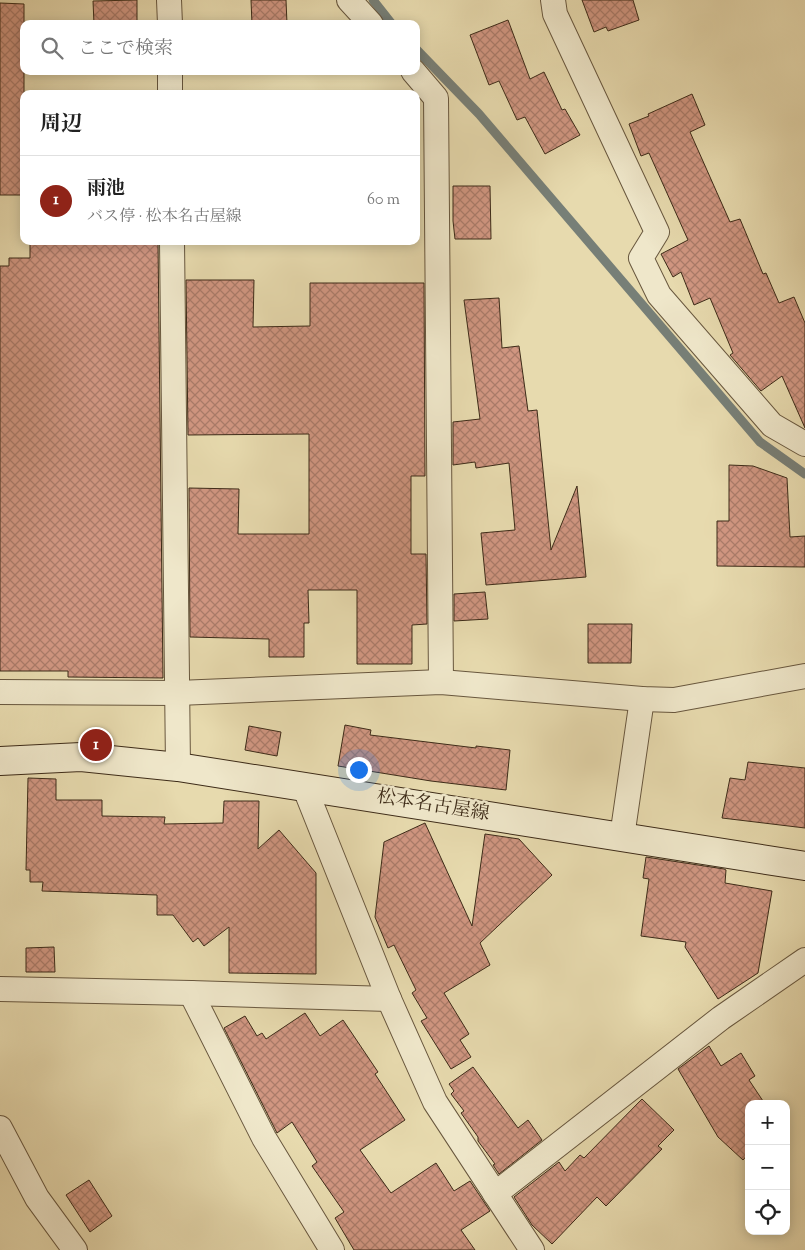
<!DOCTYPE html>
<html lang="ja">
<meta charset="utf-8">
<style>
body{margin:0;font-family:"Sorts Mill Goudy","Noto Serif JP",serif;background:#f2f2f2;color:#222}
.controls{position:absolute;right:15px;bottom:15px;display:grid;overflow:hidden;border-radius:10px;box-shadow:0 2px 12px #0003}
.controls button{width:45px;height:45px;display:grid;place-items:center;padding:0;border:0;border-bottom:1px solid #e0e0e0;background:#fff;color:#222;font:25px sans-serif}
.you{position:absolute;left:358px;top:769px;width:18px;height:18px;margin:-12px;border:4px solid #fff;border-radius:50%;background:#1a73e8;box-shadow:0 0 0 8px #1a73e833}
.badge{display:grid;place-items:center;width:32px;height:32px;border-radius:50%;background:#8f2418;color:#fff;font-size:16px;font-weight:700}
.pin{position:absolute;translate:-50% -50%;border:2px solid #fff;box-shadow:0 1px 5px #0006}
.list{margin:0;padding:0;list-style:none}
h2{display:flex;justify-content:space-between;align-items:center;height:65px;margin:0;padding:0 20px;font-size:21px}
h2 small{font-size:16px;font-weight:400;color:#767676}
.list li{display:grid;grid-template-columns:32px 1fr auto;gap:15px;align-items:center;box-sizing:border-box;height:90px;padding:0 20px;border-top:1px solid #e0e0e0}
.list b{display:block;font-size:19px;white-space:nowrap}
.list p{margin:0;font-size:16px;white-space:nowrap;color:#767676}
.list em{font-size:16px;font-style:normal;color:#767676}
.icon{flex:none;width:28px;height:28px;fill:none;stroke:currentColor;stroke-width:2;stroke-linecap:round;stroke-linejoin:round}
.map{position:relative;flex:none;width:805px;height:1250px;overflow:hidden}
.search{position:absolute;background:#fff;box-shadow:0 2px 12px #0003;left:20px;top:20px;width:400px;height:55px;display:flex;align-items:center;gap:12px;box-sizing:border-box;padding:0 18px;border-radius:10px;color:#767676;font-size:19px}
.panel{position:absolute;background:#fff;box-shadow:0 2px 12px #0003;left:20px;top:90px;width:400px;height:155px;border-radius:10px}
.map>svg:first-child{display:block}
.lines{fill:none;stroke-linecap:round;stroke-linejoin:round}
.stream{stroke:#777f77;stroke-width:9}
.building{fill:url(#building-cross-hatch);stroke:#3d2b18}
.minor-casing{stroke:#68573e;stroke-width:26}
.secondary-casing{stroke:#3d2b18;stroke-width:30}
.minor{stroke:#efe7ca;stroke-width:24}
.secondary{stroke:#efe7ca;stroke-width:28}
.labels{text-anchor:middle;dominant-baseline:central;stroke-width:5;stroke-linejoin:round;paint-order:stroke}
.street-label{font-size:19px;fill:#3d2b18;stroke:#efe7ca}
</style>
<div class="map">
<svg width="805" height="1250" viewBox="0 0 805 1250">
<defs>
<pattern id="building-cross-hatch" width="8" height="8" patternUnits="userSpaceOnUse" patternTransform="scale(1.25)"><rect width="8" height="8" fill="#d09681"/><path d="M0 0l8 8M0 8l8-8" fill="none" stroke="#aa7b69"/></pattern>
</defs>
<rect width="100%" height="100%" fill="#e7daae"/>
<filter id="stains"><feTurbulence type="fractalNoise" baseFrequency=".004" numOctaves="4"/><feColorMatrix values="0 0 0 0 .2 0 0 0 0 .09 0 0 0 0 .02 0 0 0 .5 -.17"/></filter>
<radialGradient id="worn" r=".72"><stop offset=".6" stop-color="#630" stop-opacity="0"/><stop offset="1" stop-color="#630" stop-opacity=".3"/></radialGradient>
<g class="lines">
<g class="stream">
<polyline points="373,0 392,24"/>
<polyline points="416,49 479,114 760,442 805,474"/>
</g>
</g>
<g class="building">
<polygon points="137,0 137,24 94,24 93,1"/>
<polygon points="251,0 286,0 287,24 252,24"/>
<polygon points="582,0 633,0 639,20 608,31 606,27 594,32"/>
<polygon points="0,3 24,4 24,195 0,195"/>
<polygon points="508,20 530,79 544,72 562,110 565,109 580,135 545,154 525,117 517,120 499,81 489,85 470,35"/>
<polygon points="692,94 705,125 690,132 730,222 740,219 763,274 766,273 779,303 794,297 805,323 805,428 782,376 761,391 730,355 733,353 710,298 694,305 681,272 673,277 661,254 688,240 649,153 641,156 629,124 649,116 648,114"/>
<polygon points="453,186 490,186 491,239 455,239 453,221"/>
<polygon points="30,241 158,241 163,678 68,677 68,671 0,671 0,266 9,266 9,258 30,258"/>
<polygon points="186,280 254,280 253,327 310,326 310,283 424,283 425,476 411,476 411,554 426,554 427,624 412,625 412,664 357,664 357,590 308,590 309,623 304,623 304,657 269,657 269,639 190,637 189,488 239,489 238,534 309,534 309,434 188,435"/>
<polygon points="499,298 502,348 519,346 528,411 537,410 551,550 577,486 586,577 486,585 481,533 515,530 509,463 476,468 475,462 453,465 453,422 480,419 464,300"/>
<polygon points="729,465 753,466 787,478 790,537 805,536 805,567 717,566 717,521 729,521"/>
<polygon points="485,592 488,619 454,621 454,594"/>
<polygon points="588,624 632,624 631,663 588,663"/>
<polygon points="345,725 371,730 370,735 476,748 476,746 510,750 506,790 431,781 338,766"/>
<polygon points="249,726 281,732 277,756 245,750"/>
<polygon points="748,762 805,768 805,828 722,818 730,778 745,780"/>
<polygon points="28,778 56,779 56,800 102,800 102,816 165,817 164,824 223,823 224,801 259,801 258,849 279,830 316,873 316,974 229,973 229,927 204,946 198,938 193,942 173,915 157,915 157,895 42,891 43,882 30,882 30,870 26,870"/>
<polygon points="425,823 472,926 485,834 519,839 552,875 480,943 490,965 444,993 469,1034 460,1040 471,1057 451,1069 421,1021 427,1018 412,993 416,990 394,945 388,948 375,917 384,842"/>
<polygon points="646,857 724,869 726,870 725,883 772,891 758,973 718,999 685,947 686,942 641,936 649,879 643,878"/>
<polygon points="54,947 55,972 26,972 26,948"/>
<polygon points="305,1013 320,1036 343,1020 378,1072 375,1074 405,1120 360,1150 391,1193 436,1163 454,1191 470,1181 490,1211 461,1230 475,1250 354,1250 335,1218 344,1212 312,1166 317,1162 292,1122 277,1133 224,1028 245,1016 257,1036 262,1033 266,1039"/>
<polygon points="709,1046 721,1066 741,1053 755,1076 749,1080 765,1104 749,1104 749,1153 743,1160 718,1137 678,1069"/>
<polygon points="473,1067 518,1128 528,1120 542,1140 499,1174 493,1165 495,1164 478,1141 478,1137 461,1113 464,1111 451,1094 454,1091 449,1084"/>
<polygon points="642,1099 674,1130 658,1146 662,1149 606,1206 597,1197 552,1244 532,1225 514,1197 559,1162 565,1171 580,1155 584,1158"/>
<polygon points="89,1180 112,1216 90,1232 66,1195"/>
</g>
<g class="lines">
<defs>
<g id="minor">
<polyline points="169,0 170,24"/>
<polyline points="349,0 371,24"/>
<polyline points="553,0 555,14 657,232 641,258 659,295 772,425 805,444"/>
<polyline points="170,71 170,94"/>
<polyline points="413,71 436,98 441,682"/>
<polyline points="172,241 178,767"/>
<polyline points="0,692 178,693 441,682 642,699 674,700 805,676"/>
<polyline points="304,786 389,999 435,1102 532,1250"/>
<polyline points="622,837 642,699"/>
<polyline points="0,989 191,993 389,999"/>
<polyline points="191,993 264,1138 332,1250"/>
<polyline points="0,1128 37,1198 75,1250"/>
<polyline points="495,1194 721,1018 805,960"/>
</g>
<polyline id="secondary" points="0,761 81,757 178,767 805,866"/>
</defs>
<use href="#minor" class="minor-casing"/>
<use href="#secondary" class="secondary-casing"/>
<use href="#minor" class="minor"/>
<use href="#secondary" class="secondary"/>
</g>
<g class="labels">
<g class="street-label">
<text transform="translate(433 806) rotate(9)">松本名古屋線</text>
</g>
</g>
<rect width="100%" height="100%" filter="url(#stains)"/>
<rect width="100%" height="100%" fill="url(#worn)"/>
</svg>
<div class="controls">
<button>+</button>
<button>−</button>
<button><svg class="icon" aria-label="locate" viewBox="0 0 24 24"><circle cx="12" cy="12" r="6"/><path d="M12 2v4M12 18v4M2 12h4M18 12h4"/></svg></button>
</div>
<div class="you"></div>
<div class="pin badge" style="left:96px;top:745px">1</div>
<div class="search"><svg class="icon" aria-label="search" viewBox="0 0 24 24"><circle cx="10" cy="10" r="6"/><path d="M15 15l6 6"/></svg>ここで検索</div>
<section class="panel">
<h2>周辺<small></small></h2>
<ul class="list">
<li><span class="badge">1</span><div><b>雨池</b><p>バス停 · 松本名古屋線</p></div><em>60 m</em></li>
</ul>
</section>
</div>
